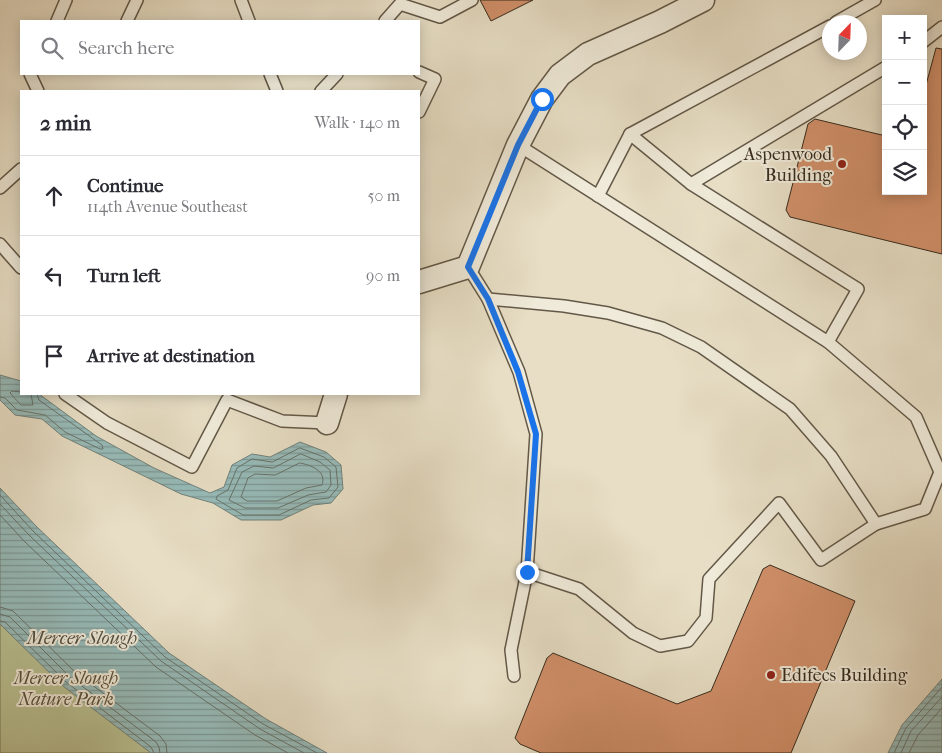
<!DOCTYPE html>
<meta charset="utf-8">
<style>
body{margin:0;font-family:"IM FELL French Canon",serif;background:#f7f7f7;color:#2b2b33}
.controls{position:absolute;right:15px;top:15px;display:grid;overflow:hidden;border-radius:0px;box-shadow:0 2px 12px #0003}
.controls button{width:45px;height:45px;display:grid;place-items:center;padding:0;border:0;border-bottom:1px solid #e1e1e2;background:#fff;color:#2b2b33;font:25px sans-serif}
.compass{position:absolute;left:822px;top:15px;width:45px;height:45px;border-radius:50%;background:#fff;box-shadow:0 2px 12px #0003;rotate:23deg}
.stop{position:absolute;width:15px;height:15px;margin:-11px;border:4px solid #1a73e8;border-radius:50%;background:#fff}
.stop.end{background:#1a73e8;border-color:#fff;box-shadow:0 1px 5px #0008}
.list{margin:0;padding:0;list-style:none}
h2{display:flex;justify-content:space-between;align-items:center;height:65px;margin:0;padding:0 20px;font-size:21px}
h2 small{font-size:16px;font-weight:400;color:#7c7c81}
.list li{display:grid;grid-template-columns:32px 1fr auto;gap:15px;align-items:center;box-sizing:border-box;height:80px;padding:0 20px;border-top:1px solid #e1e1e2}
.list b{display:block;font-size:19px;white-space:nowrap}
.list p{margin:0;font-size:16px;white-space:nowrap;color:#7c7c81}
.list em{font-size:16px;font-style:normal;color:#7c7c81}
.icon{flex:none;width:28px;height:28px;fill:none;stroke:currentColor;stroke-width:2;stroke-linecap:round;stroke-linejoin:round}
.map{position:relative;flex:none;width:942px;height:753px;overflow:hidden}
.search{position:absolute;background:#fff;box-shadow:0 2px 12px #0003;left:20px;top:20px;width:400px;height:55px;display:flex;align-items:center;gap:12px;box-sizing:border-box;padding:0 18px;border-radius:0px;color:#7c7c81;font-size:19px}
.panel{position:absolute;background:#fff;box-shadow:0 2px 12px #0003;left:20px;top:90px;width:400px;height:305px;border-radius:0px}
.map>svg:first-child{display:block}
.park{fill:#b9c092;stroke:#787658}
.water{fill:url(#water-rules);stroke:#71817b}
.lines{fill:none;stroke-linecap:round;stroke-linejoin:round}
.shore{stroke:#67736b;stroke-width:1}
.building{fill:#d08f69;stroke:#372b1d}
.service-casing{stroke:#635847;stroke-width:14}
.minor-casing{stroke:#635847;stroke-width:25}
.service{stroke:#efead9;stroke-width:11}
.minor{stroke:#efead9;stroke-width:22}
.route{stroke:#1a73e8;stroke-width:6}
.poi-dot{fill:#8f2418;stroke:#efead9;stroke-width:2}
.labels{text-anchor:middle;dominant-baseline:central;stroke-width:4;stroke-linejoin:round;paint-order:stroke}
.poi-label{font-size:18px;fill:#372b1d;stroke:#efead9;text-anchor:end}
.park-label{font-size:18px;font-style:italic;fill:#58503a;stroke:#efead9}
.water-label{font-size:19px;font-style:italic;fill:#4f4f44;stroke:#efead9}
</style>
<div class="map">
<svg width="942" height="753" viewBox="0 0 942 753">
<defs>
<pattern id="water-rules" width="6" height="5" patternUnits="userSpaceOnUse" patternTransform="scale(1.25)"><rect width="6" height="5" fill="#97bbb9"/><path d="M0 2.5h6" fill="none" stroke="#7c9896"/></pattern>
</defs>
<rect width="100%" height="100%" fill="#e7dec5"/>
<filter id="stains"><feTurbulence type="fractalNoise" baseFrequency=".004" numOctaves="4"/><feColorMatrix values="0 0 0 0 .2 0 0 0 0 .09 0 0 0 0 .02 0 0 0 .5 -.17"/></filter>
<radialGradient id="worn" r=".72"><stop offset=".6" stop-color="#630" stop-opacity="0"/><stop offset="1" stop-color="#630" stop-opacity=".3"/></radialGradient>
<polygon class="park" points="0,542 252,753 0,753"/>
<g class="water">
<polygon points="0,375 21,381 21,394 39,394 96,436 154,468 210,493 224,487 232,465 252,454 270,457 300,442 326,452 341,465 343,489 331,503 313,505 281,520 241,520 213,503 181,494 62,436 42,419 15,415 0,400"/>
<polygon points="0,488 37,527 169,653 266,719 327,753 151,753 63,686 0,624"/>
<polygon points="942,679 942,753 888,753 902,725"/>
</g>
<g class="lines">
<g class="shore">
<polyline points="21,392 12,391 10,393 21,405 33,405 31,394"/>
<polyline points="0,397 5,398 17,410 45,415 65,432 100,449 103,449 102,445 39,400 37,394"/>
<polygon points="300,448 324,457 336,467 338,487 329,498 311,500 279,515 243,515 216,499 217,496 228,490 237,468 252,459 272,462"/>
<polygon points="301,454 320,462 330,470 331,485 326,492 308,495 278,508 245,508 229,500 242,472 254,466 273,468"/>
<path d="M300,463C311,465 327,471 322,485L306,488L277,501H247L241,497L248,478L255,474L275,475Z"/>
<polyline points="0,495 33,531 165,657 263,724 317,753"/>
<polyline points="0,504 29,535 161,661 260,729 304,753"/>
<polyline points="0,515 24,541 156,667 255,735 288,753"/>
<polyline points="0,607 13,611 75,672 160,736 166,744 167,753"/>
<polyline points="0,614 10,617 70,677 156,742 159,747 160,753"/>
<polyline points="0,621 5,622 66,682 151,747 154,753"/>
<polyline points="894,753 906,728 942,687"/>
<polyline points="901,753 911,731 942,697"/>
<polyline points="909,753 918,735 942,708"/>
</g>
</g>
<g class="building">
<polygon points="480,0 533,0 491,21"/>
<polygon points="936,48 942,49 942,254 790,217 786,210 808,124 815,119 886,136 886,191 923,191 923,96"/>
<polygon points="770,565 855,601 791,753 541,753 520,744 515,738 547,658 553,653 677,704 711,691 763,569"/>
</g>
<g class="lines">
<defs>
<g id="service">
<polyline points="241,0 249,21"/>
<polyline points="57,21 66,0"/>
<polyline points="127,21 137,0"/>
<polyline points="385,21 400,4 440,17 472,0"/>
<polyline points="836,22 875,0"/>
<polyline points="923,42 942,27"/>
<polyline points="419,72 435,79 419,112"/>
<polyline points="30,74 38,91"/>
<polyline points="270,74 277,91"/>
<polyline points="321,91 337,74"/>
<polyline points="630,134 691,184 858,289 828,342"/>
<polyline points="518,145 828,342 916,417 940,472 925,509 876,524 821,560 779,503 709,579 706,618 688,641 660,646 633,633 579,589 527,572"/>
<polyline points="691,184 886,67"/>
<polyline points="0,188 21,169"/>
<polyline points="598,196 630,134 830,26"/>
<polyline points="0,244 21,268"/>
<polyline points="468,267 488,299 519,372 536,434 527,572 511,650 514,676"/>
<polyline points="488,299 564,306 608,313 662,328 701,347 790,409 831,456 876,524"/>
<polyline points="65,394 107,423 192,467 227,400 282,421 327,423"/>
</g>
<g id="minor">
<polyline points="419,282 468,267 518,145 542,99 560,75 588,54 660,22 703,0"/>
<polyline points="327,423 336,394"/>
</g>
</defs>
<use href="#service" class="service-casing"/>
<use href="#minor" class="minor-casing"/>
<use href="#service" class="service"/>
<use href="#minor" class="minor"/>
</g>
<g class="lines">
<polyline class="route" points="527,572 536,434 518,372 488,299 468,267 518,145 542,99"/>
</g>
<g class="poi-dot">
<circle cx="842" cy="164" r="5"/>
<circle cx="771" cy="675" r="5"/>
</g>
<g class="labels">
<g class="poi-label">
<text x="832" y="154">Aspenwood<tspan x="832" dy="21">Building</tspan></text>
<text x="781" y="675" text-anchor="start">Edifecs Building</text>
</g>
<g class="park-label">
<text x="66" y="678">Mercer Slough<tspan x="66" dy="21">Nature Park</tspan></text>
</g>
<g class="water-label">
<text x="82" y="638">Mercer Slough</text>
</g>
</g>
<rect width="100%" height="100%" filter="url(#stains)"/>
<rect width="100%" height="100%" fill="url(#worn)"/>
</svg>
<div class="controls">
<button>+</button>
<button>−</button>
<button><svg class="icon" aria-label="locate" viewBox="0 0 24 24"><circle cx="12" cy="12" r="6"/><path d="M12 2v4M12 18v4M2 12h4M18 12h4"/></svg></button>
<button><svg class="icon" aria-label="layers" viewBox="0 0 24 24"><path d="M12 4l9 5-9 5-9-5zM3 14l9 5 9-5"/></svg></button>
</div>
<svg class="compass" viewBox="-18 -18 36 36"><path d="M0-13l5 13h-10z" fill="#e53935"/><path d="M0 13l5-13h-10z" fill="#7c7c81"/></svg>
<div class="stop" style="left:542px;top:99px"></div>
<div class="stop end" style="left:527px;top:572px"></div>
<div class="search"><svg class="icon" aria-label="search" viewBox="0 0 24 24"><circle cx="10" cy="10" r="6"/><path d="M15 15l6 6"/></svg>Search here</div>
<section class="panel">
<h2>2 min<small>Walk · 140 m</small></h2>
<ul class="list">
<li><svg class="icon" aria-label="ahead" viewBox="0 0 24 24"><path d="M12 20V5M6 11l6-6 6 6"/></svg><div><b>Continue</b><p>114th Avenue Southeast</p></div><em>50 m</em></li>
<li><svg class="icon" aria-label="left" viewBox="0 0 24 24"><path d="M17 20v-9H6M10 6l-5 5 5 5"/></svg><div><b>Turn left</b></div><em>90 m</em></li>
<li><svg class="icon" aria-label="arrive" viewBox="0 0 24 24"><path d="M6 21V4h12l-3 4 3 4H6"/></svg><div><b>Arrive at destination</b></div></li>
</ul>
</section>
</div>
